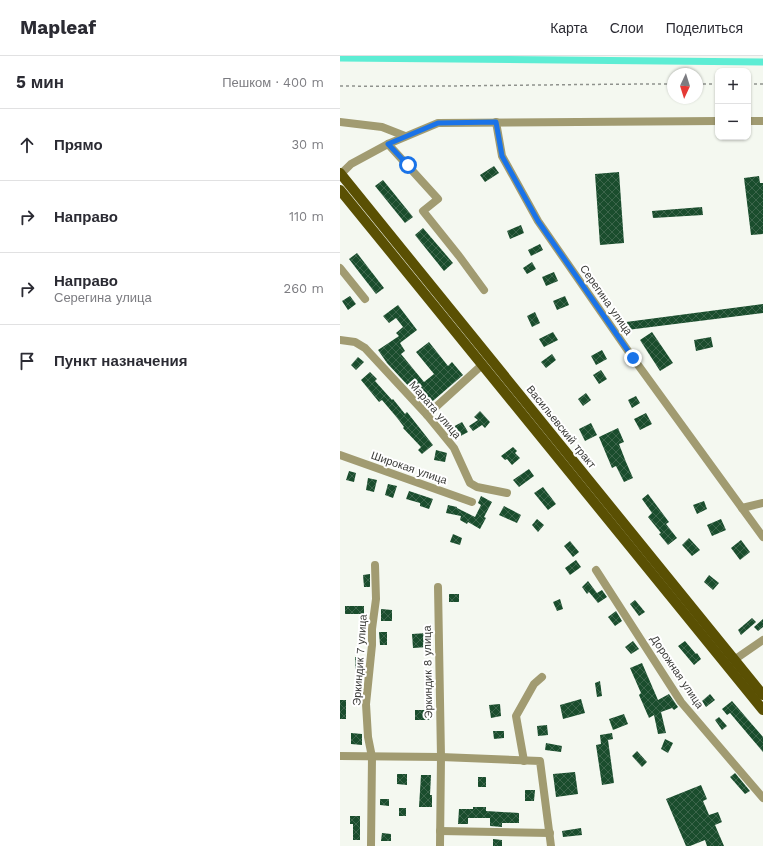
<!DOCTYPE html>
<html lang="ru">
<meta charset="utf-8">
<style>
body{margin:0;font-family:"Work Sans",sans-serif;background:#f7f7f7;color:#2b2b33}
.controls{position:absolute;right:12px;top:12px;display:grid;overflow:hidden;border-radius:8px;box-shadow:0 1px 3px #0004}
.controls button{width:36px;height:36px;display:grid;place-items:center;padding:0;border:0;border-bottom:1px solid #e1e1e2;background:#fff;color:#2b2b33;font:20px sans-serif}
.compass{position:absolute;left:327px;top:12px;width:36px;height:36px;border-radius:50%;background:#fff;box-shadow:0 1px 3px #0004;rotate:184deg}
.stop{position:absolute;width:12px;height:12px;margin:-9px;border:3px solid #1a73e8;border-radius:50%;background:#fff}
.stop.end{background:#1a73e8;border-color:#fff;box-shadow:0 1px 4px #0008}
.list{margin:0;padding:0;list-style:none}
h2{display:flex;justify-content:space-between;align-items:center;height:52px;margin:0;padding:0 16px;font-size:17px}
h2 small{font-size:13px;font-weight:400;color:#7c7c81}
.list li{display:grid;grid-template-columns:26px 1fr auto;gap:12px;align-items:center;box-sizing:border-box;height:72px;padding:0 16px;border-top:1px solid #e1e1e2}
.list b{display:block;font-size:15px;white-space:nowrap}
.list p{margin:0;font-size:13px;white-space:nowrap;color:#7c7c81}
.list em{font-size:13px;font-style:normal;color:#7c7c81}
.icon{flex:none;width:22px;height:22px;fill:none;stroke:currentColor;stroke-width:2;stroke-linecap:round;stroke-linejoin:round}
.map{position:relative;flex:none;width:423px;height:790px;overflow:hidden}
header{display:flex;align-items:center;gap:24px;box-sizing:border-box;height:56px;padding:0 20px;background:#fff;border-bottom:1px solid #e1e1e2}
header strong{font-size:19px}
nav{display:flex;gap:22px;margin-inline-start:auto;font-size:14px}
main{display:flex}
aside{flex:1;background:#fff}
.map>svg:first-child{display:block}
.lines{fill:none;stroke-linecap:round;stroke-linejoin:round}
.canal{stroke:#5dedd4;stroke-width:7}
.building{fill:url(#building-cross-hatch)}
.path{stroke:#8f928d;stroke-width:1.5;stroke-dasharray:3 3;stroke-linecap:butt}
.minor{stroke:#a19b71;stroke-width:8}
.major{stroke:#5a5003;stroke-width:10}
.route{stroke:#1a73e8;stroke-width:5}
.labels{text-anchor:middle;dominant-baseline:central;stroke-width:4;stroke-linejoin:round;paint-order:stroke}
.street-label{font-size:11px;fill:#383936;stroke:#fff}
</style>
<header>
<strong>Mapleaf</strong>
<nav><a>Карта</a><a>Слои</a><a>Поделиться</a></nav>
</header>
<main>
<aside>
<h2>5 мин<small>Пешком · 400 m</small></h2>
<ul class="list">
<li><svg class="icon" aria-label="ahead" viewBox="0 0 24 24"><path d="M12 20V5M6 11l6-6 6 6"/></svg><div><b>Прямо</b></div><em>30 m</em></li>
<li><svg class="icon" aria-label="right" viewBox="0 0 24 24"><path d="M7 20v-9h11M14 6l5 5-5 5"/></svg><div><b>Направо</b></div><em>110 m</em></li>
<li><svg class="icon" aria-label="right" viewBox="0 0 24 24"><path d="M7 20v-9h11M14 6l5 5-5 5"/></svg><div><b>Направо</b><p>Серегина улица</p></div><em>260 m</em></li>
<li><svg class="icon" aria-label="arrive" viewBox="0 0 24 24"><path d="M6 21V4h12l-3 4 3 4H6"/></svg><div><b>Пункт назначения</b></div></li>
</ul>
</aside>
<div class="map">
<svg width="423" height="790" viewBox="0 0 423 790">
<defs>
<pattern id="building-cross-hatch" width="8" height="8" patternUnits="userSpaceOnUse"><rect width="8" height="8" fill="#1a4d2d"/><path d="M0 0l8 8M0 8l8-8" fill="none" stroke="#3c654b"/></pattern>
</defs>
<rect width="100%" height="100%" fill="#f4f8f0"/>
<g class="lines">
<polyline class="canal" points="0,2 423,6"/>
</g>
<g class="building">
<polygon points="154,110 159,117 145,126 140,119"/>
<polygon points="279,116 284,187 260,189 255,118"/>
<polygon points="419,120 420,127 423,127 423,178 411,179 404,122"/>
<polygon points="43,124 73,161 65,167 35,130"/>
<polygon points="362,151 363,159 313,162 312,155"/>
<polygon points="181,169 184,177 170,183 167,175"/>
<polygon points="83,172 113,207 104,215 75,179"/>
<polygon points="200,188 203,194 191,200 188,194"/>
<polygon points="17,197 44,232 36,238 9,203"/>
<polygon points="192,206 196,213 187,218 183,212"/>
<polygon points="214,216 218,225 206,230 202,221"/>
<polygon points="10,240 16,248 8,254 2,245"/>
<polygon points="225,240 229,249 217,254 213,245"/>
<polygon points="423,248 423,257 287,274 286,266"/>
<polygon points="58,249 77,274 60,287 65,295 61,298 84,326 94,318 76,296 89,286 108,310 112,306 123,319 87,350 47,307 38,294 59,280 56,277 63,271 56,262 49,267 43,260"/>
<polygon points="195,256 200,267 192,271 187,260"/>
<polygon points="213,276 218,284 204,291 199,283"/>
<polygon points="312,276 333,307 320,315 300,284"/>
<polygon points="371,281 373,291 356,295 354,284"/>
<polygon points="262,294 267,303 256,309 251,300"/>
<polygon points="212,298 216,304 206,312 201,306"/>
<polygon points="18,301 24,306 16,314 11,309"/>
<polygon points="261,314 267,323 259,328 253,319"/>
<polygon points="30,316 37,323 35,325 52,344 53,343 65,358 67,356 93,389 82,398 78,394 81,391 63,372 64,371 58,363 42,344 39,346 21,324"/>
<polygon points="246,337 251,344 243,350 238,343"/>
<polygon points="296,340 300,347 292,352 288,344"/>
<polygon points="140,355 150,366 145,372 142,369 133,375 129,370 138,364 134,361"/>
<polygon points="306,357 312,368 300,374 294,363"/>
<polygon points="122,366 128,376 117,382 111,372"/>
<polygon points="251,367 257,379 245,385 239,373"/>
<polygon points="278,372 284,386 279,388 286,406 293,422 284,426 276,410 272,412 259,381"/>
<polygon points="173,391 177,395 175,397 180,402 172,409 167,403 165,404 161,400"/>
<polygon points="96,394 107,397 105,406 94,404"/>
<polygon points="189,413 194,420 179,431 173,424"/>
<polygon points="9,415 16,417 14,426 6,424"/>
<polygon points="28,422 37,424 34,436 26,434"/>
<polygon points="48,428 57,430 53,442 45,439"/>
<polygon points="203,431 216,448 208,454 194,437"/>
<polygon points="69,435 93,443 89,453 80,450 80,447 66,443"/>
<polygon points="308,438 329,466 326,468 337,482 328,489 319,478 321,477 308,461 312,457 302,443"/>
<polygon points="141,440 152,446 144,461 146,462 140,473 128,466 127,468 120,464 121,460 106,457 108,449 117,451 117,452 135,461 141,449 138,447"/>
<polygon points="364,445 367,453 357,458 353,449"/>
<polygon points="164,450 181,459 177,467 159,459"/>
<polygon points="197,463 204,469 198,476 192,469"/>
<polygon points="381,463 386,474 372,480 367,469"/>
<polygon points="113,478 122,482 120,489 110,486"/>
<polygon points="349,482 360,494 352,500 342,489"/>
<polygon points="401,484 410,496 400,504 391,492"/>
<polygon points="230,485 239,496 233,501 224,490"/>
<polygon points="236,504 241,511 230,519 225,512"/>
<polygon points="30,518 30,531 24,531 23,519"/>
<polygon points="369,519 379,527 373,534 364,526"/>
<polygon points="248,525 257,537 262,534 267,541 258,547 249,536 247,538 242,531"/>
<rect x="109" y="538" width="10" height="8"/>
<polygon points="220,543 223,553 217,555 213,546"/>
<polygon points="295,544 305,556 299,560 290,548"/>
<rect x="5" y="550" width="19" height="8"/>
<polygon points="41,553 52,554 52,565 41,565"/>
<polygon points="276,555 282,565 275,570 268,561"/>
<polygon points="412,562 416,566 401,579 398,574"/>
<polygon points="423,563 423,571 418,575 414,571"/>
<polygon points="39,576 47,576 47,589 40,589"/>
<polygon points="87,577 88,591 73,592 72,578"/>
<polygon points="293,585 299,593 291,598 285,591"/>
<polygon points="345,585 356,598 357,597 361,603 354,609 338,590"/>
<polygon points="15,601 22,601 23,613 15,614"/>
<polygon points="302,607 318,644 329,638 338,651 334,654 332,652 321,656 326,677 318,678 314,659 309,662 299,639 301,637 290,612"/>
<polygon points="260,625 262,640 257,641 255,627"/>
<polygon points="370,638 375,644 366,651 362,645"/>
<polygon points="241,643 245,657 223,663 220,649"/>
<rect x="0" y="644" width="6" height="19"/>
<polygon points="392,645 423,681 423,696 390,657 387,659 382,653"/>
<polygon points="160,648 161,660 151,662 149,649"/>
<rect x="75" y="654" width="15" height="10"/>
<polygon points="284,658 288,668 273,674 269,663"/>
<polygon points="379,661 387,670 382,674 375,664"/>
<polygon points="207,669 208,679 198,680 197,670"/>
<polygon points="153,675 164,675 164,682 154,683"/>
<polygon points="11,677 22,678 22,689 11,688"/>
<polygon points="272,677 273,683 268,684 274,727 262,729 256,689 261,688 260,679"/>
<polygon points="325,683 333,687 328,697 321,693"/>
<polygon points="206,687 222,690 221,696 205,694"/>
<polygon points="297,695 307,706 302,711 292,700"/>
<polygon points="235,716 238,738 216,741 213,718"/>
<polygon points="395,717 410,735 405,738 390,721"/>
<polygon points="57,718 67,718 67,729 57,728"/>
<polygon points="81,719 91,719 90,739 92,739 92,751 79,751"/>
<rect x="138" y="721" width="8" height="10"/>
<polygon points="361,729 367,743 363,745 369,759 378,756 382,766 375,769 384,790 367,790 365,784 350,790 346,790 326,743"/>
<polygon points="185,734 195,734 194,745 185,745"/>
<polygon points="40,743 49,743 49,750 40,749"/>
<polygon points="133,751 146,751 146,755 179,757 179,767 162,767 162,771 150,770 150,762 128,762 128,768 118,768 119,753 133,753"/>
<rect x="59" y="752" width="7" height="8"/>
<polygon points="10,760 20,760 20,784 13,784 13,768 10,768"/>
<polygon points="241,772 242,779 223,781 222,775"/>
<polygon points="42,777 51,778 51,785 41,785"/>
<polygon points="153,783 162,784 162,790 153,790"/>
</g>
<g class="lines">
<g class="path">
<polyline points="357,28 378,28"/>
<polyline points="408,28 423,28"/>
<path d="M0,30C111,31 222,28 333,28"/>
</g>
<g class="minor">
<polyline points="408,65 423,65"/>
<polyline points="0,66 42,71 65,80"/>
<polyline points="156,66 162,100 198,165 293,302 423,481"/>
<polyline points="48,88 98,143 83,155 119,200 144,234"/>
<polyline points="1,118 11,108 48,88 98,67 378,65"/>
<polyline points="0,212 25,243"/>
<polyline points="0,284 15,286 25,292 87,359 114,392 130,427 137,431 167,437"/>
<polyline points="87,359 142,309"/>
<polyline points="0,399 132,446"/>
<polyline points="402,452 423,447"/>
<polyline points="256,514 341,646 423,742"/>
<polyline points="98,531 101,701 100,790"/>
<polyline points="394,604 423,584"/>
<polyline points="0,700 101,701 200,705 211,790"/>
<polyline points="184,705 176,660 194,628 202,621"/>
<polyline points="100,775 210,777"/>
<polyline points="31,790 32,701 28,681 26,648 32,589 32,573 36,543 35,509"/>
</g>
<g class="major">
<polyline points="0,117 423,639"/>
<polyline points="0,134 423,654"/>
</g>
</g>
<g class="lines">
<polyline class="route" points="68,109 48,88 98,67 156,66 162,100 198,165 293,302"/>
</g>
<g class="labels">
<g class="street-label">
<text transform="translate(266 244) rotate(55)">Серегина улица</text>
<text transform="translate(95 354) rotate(49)">Марата улица</text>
<text transform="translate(221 371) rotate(51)">Васильевский тракт</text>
<text transform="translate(69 412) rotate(19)">Широкая улица</text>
<text transform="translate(20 604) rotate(-86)">Эркиндик 7 улица</text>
<text transform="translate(88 616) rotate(-91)">Эркиндик 8 улица</text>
<text transform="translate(337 616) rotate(56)">Дорожная улица</text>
</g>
</g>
</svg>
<div class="controls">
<button>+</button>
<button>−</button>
</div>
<svg class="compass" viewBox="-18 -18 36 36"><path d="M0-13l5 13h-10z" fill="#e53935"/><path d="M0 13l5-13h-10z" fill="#7c7c81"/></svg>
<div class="stop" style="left:68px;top:109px"></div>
<div class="stop end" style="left:293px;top:302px"></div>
</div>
</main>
